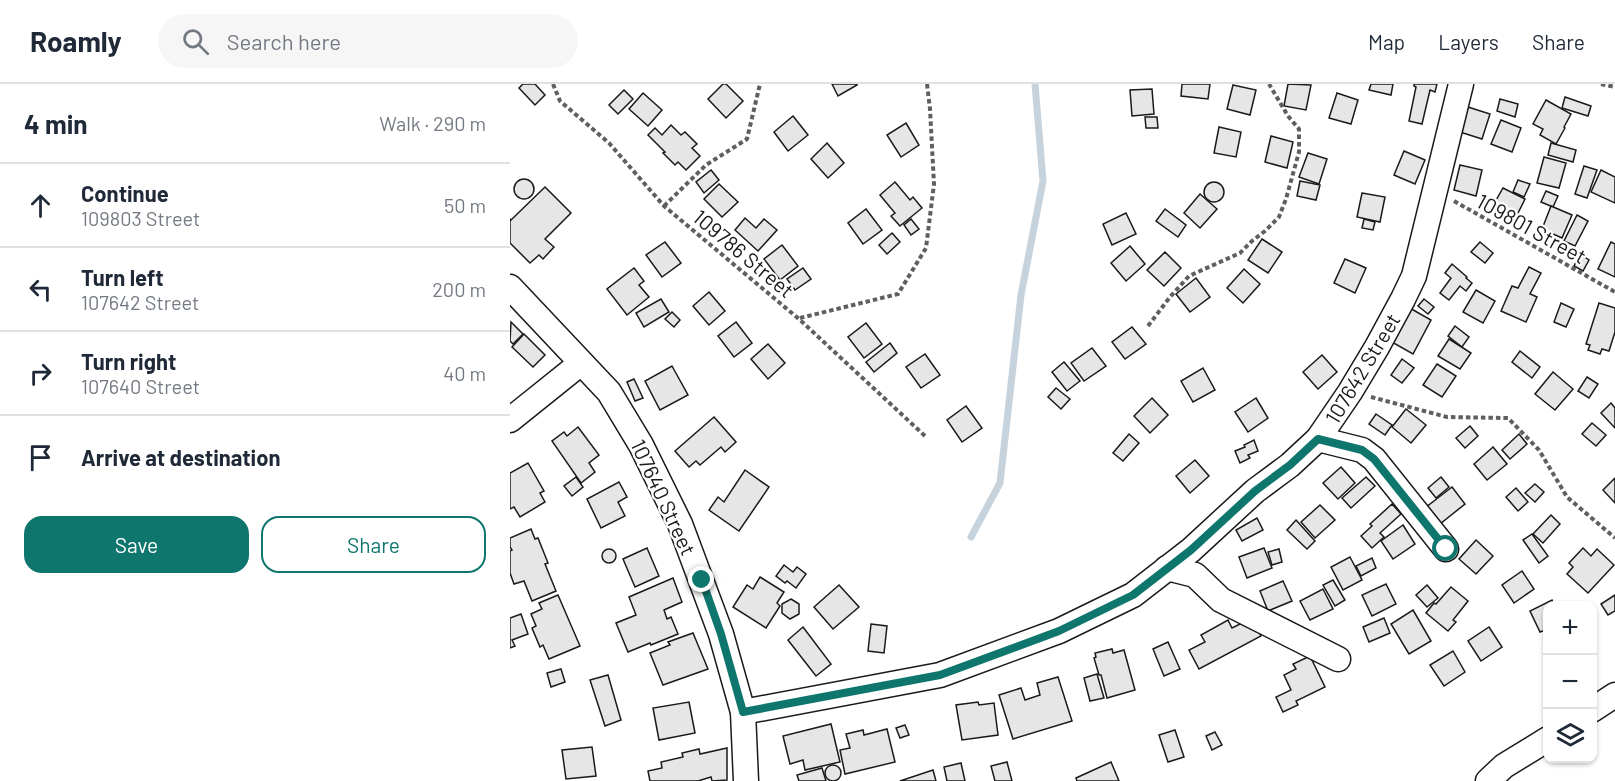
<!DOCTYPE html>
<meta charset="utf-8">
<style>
body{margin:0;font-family:Barlow,sans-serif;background:#f6f6f7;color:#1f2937}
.controls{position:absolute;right:18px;bottom:18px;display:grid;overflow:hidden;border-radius:12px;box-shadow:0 2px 4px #0004}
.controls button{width:54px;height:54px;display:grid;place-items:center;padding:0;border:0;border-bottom:2px solid #e0e1e3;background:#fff;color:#1f2937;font:30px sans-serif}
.stop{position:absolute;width:18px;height:18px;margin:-14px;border:4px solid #0f766e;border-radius:50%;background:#fff}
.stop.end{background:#0f766e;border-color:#fff;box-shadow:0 2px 6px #0008}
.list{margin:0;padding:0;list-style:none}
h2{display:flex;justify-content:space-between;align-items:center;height:78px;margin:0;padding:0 24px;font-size:26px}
h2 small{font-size:20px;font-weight:400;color:#747a83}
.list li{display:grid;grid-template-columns:39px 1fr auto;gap:18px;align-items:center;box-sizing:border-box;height:84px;padding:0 24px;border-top:2px solid #e0e1e3}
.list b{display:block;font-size:22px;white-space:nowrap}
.list p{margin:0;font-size:20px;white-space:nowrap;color:#747a83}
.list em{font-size:20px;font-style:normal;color:#747a83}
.actions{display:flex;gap:12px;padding:18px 24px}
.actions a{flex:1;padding:14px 0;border:2px solid #0f766e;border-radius:18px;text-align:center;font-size:21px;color:#0f766e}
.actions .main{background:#0f766e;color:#fff}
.icon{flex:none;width:33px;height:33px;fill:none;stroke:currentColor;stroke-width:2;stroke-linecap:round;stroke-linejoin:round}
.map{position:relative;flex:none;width:1105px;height:697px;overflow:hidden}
header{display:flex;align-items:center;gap:36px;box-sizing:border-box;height:84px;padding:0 30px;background:#fff;border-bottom:2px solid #e0e1e3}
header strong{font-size:28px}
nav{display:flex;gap:33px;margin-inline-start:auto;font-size:21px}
.search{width:420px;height:54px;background:#f6f6f7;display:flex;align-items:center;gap:15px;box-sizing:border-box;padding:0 21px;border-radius:33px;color:#747a83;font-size:22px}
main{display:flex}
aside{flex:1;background:#fff}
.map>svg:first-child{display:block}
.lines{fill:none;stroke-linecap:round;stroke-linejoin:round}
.stream{stroke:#c6d2dc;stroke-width:7}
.building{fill:#e6e6e6;stroke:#1a1a1a;stroke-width:1.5}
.minor-casing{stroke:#1a1a1a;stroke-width:27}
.path{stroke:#5f5f5f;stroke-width:4;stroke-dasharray:4.5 3;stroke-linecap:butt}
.minor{stroke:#fff;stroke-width:24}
.route{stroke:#0f766e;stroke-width:8}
.labels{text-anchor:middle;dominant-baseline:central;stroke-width:4.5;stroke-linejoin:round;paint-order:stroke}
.street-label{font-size:21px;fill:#1a1a1a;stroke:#fff}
</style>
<header>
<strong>Roamly</strong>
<div class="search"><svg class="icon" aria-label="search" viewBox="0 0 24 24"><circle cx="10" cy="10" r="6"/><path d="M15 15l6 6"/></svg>Search here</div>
<nav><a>Map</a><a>Layers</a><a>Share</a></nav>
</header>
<main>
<aside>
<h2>4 min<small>Walk · 290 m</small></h2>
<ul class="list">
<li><svg class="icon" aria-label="ahead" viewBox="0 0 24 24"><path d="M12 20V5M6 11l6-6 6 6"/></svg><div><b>Continue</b><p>109803 Street</p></div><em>50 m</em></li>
<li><svg class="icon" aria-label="left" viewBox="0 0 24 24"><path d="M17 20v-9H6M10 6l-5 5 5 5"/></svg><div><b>Turn left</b><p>107642 Street</p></div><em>200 m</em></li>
<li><svg class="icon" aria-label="right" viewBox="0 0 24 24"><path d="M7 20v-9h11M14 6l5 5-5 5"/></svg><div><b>Turn right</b><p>107640 Street</p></div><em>40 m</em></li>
<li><svg class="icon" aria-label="arrive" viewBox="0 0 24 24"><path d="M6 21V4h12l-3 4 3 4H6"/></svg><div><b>Arrive at destination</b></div></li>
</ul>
<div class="actions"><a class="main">Save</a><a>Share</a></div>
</aside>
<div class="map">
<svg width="1105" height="697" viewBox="0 0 1105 697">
<rect width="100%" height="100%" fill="#fff"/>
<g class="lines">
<polyline class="stream" points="461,453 490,399 511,211 533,97 525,0"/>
</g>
<g class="building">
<polygon points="13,0 25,0 35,11 25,21 9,4"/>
<polygon points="213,0 216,0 233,17 216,34 198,15"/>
<polygon points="322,0 347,0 347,1 328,12"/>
<polygon points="672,0 700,0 698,15 671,12"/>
<polygon points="778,0 801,1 796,26 774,22"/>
<polygon points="861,0 883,0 881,11 859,6"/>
<polygon points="904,0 927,0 925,8 920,6 912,40 899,37 906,3 904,2"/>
<polygon points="723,1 746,6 740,31 717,25"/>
<polygon points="642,5 644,30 622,32 620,6"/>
<polygon points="114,6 123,15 108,30 99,21"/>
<polygon points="133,9 152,26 138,42 119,25"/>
<polygon points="827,9 848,16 841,40 819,34"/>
<polygon points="1055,13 1081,22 1078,32 1052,24"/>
<polygon points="990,15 1008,20 1005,33 987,27"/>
<polygon points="1036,16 1061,30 1054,43 1055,44 1046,60 1030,51 1033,45 1023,40"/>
<polygon points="958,23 980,30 972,55 950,48"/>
<polygon points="283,32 298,51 278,67 264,48"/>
<polygon points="635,33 647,33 648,44 636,44"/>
<polygon points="991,36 1011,44 1002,68 981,60"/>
<polygon points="396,39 409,61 391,73 377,51"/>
<polygon points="161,41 171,51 175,48 187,60 182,64 190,72 176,86 168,78 165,81 153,69 155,68 138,51 145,44 152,51"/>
<polygon points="709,43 731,48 726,73 704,69"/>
<polygon points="761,52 783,58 777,84 755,78"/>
<polygon points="317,59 334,79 318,94 301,75"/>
<polygon points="1041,59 1066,66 1063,78 1038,71"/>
<polygon points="894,67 915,76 905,100 884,91"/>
<polygon points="798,69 817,75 809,100 789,93"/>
<polygon points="1034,73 1056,79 1049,104 1027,99"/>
<polygon points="950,81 972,86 966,112 944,106"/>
<polygon points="1074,82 1087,86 1077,114 1065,110"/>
<polygon points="201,86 209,96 194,109 186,98"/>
<polygon points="1091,86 1105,93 1105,119 1081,108"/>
<circle cx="14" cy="105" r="10"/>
<polygon points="1008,96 1020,100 1014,113 1003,108"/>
<polygon points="790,97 810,101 806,116 787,112"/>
<polygon points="385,98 400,116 403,113 412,124 390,142 381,132 385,129 370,111"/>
<circle cx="704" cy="108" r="10"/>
<polygon points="209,100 228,118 212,133 194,115"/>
<polygon points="35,103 61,129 35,155 44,163 33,175 29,171 20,179 0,159 0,135 1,136"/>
<polygon points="993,104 1015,115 1004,137 981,125"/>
<polygon points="1036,107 1048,112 1043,123 1031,118"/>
<polygon points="852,109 875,113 870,138 847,133"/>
<polygon points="690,110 707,125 690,144 674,129"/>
<polygon points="1041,122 1062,131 1052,154 1032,145"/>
<polygon points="356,125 372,146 353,160 338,139"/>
<polygon points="655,125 676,141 668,153 646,137"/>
<polygon points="616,129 626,150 602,161 593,140"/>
<polygon points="1067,131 1078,137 1065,162 1054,157"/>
<polygon points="235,134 246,144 254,135 267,146 248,167 225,146"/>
<polygon points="401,135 409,145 401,151 394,141"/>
<polygon points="854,135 865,138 863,146 852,144"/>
<polygon points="382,149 390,158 377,170 369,161"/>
<polygon points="752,155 772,168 758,189 738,176"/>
<polygon points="155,158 171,179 152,193 136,171"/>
<polygon points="970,158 983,169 975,179 961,168"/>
<polygon points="1101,158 1105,160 1105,193 1088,185"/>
<polygon points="272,161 288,182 270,196 254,175"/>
<polygon points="620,162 635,180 616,197 601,179"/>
<polygon points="655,168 671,184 654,202 637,186"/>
<polygon points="1070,170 1079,176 1073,187 1064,182"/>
<polygon points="835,175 856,184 845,209 824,199"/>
<polygon points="942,180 957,193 956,194 962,199 956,207 950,202 939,216 930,209 941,194 935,189"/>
<polygon points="1019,183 1031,189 1020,210 1027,213 1016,238 991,227 1002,202 1008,204"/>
<polygon points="124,184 134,197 129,201 139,213 117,231 97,205"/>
<polygon points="293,184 301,195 285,206 277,195"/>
<polygon points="734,185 750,200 733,219 717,204"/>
<polygon points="686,194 700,213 680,228 666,210"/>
<polygon points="966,206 985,217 973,239 953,228"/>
<polygon points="199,208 215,227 199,241 183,222"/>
<polygon points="151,215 159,228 134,243 126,229"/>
<polygon points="914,215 924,223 918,230 908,222"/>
<polygon points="1051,219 1064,225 1056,243 1044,238"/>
<polygon points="1089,219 1105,224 1105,248 1099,267 1092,265 1090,270 1078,266 1080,261 1076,260"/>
<polygon points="898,223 921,236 903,270 880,257"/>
<polygon points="162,228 170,236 164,243 155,235"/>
<polygon points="1,238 13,250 3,260 0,257"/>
<polygon points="226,238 242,259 224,273 208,252"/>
<polygon points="356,239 372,260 354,274 338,253"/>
<polygon points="945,242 959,253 952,263 938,252"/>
<polygon points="622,243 636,260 615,275 602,258"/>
<polygon points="14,250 35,271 23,283 2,263"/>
<polygon points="939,255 961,269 950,285 928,272"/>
<polygon points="380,259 387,269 364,288 356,278"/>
<polygon points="258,260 275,279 258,295 241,275"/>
<polygon points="582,264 596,282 574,297 561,279"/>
<polygon points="1010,267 1030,283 1022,294 1002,278"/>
<polygon points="415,270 430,291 411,304 396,283"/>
<polygon points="812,271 827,288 808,305 793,288"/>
<polygon points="892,275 904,284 892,299 881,291"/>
<polygon points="554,278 570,297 557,307 542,288"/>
<polygon points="927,280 946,292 932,313 913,301"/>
<polygon points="162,282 178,311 150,326 135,297"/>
<polygon points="693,284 705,306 683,318 671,297"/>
<polygon points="1043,288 1063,305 1045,326 1025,310"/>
<polygon points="1077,293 1088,300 1079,314 1068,307"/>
<polygon points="124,295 133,314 125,317 117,298"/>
<polygon points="546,304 560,315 551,325 538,313"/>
<polygon points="642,314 658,331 640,349 624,332"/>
<polygon points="746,314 758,334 738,348 725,328"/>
<polygon points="1101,319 1105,324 1105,344 1091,329"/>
<polygon points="456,322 472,344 452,358 437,336"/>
<polygon points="896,325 916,341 901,359 882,343"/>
<polygon points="866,330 882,341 875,351 859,340"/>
<polygon points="204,333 226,358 215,368 211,363 190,381 186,377 179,383 165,367"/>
<polygon points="1082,339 1096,351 1086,362 1072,350"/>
<polygon points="960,342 968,352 955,364 946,354"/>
<polygon points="68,343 89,371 79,379 85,388 71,399 42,357 54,348 57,352"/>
<polygon points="619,350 629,359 613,377 603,369"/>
<polygon points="1009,350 1017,360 1000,375 992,366"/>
<polygon points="744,356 748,367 738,371 740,374 730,379 725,367 735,363 734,361"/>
<polygon points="983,363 997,380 977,396 964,380"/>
<polygon points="685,376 699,392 680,409 666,392"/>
<polygon points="18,379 34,407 30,409 35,418 10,433 4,423 0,425 0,389"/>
<polygon points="831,383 845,399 828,415 813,399"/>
<polygon points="235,386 259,403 229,447 199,426 208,413 214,418"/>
<polygon points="66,393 73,403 62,412 54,402"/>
<polygon points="856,393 865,402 841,424 832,414"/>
<polygon points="931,393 939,403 926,414 918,404"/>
<polygon points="1105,394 1105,419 1093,406"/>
<polygon points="109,398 117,413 108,418 115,432 91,444 77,415"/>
<polygon points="1025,400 1034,408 1025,418 1015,409"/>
<polygon points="942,403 955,420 925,444 911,427"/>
<polygon points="1006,404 1018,418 1008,427 996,413"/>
<polygon points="882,420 891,430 870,449 874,453 862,464 851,452 862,442 860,440"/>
<polygon points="810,421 825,436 805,454 791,438"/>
<polygon points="1041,431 1050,440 1033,459 1023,450"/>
<polygon points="747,434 753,446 732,457 726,446"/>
<polygon points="786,436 805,457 797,465 777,446"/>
<polygon points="893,441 905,460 883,475 871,457"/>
<polygon points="21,445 25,455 28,454 38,479 35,480 46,507 22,517 14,497 4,500 0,489 0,467 2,466 0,463 0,454"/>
<polygon points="1022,450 1038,472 1029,479 1013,456"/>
<polygon points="966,456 983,472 966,490 949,475"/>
<polygon points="137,464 149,492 125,503 113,475"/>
<polygon points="754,464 762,484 737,494 729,473"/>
<polygon points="1073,464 1081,472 1087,465 1104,481 1078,509 1057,490 1063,483 1059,479"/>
<polygon points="769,465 772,478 762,481 758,468"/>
<circle cx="99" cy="472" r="7"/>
<polygon points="840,473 852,496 833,506 821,483"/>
<polygon points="862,474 866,484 851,492 846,482"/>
<polygon points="274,481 283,488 287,483 296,490 286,504 277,497 275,499 266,492"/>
<polygon points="1012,487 1024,505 1004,519 992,501"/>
<polygon points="250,493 274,508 267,519 270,522 256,544 223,523 237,501 243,505"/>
<polygon points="163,494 172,518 154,526 157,535 161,533 168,550 141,561 140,559 118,568 106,539 126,531 119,513"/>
<polygon points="823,496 835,516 825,522 813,501"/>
<polygon points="773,497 782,517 758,527 750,507"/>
<polygon points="876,500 886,520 862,532 852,511"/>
<polygon points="329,501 349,523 323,545 304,523"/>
<polygon points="917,501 928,514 917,523 906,511"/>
<polygon points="941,503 958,517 943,536 946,538 938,547 916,529 924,519 926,520"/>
<polygon points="813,505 823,525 800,536 790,517"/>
<polygon points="48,511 70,562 39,575 33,561 30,563 22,544 26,542 21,530 32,525 29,519"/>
<polygon points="1105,511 1105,527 1098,531 1091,520"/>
<polygon points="281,515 289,520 289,530 280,535 272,529 272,520"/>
<polygon points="1042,516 1044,522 1038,522 1038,545 1030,548 1020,527"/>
<polygon points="903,526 921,557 899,570 881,540"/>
<polygon points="11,530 18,550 2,556 5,562 0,564 0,534"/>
<polygon points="742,534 751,552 689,585 679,566 695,558 691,551 718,536 722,544"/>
<polygon points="874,534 880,549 859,558 853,543"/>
<polygon points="361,540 377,542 374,569 358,567"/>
<polygon points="293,543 321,580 306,592 278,556"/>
<polygon points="979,543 992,563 971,577 958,557"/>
<polygon points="183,549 198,585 153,601 140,569 160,561 158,558"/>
<polygon points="658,558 670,585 654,592 643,565"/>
<polygon points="602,565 603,569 614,566 625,606 597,614 591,591 589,591 584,574 586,573 585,569"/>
<polygon points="943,567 955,588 934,602 920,581"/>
<polygon points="800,572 815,603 786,617 788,621 773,628 766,613 781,606 774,591 786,585 783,580"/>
<polygon points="51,585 55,598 41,603 37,589"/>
<polygon points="587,590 594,614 580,617 574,594"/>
<polygon points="98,591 111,636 95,642 80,596"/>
<polygon points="548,593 562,637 503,655 489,611 511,604 515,616 530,611 527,599"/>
<polygon points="179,618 185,649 149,656 143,624"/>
<polygon points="468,618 469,621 484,619 488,651 452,656 446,621"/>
<polygon points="321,640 330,678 295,686 293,676 280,680 273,652"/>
<polygon points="395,641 399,651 390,654 386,644"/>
<polygon points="377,645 385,678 335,690 330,666 340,664 336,650 353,646 354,651"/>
<polygon points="665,646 674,673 658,678 649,651"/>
<polygon points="705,648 712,661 702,666 696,652"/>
<polygon points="82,663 86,692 56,695 52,666"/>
<polygon points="217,664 217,696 202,697 201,693 188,697 140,697 138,687 152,684 151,678 173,673 172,669 189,665 190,670"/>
<polygon points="497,678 502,697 485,697 481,682"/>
<polygon points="601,678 609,697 567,697 566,694"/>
<polygon points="451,679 455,697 437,697 434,683"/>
<circle cx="323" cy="689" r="8"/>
<polygon points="312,684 316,697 289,697 287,691"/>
<polygon points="423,686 426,697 390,697"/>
</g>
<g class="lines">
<defs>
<g id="minor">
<polyline points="0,203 99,308 131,361 170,440 211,550 233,628 236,697"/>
<polyline points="0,336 71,279"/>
<polyline points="808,355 852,366 864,375 936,465"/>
<polyline points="657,484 685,491 711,516 828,575"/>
<polyline points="1082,626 1105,611"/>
<polyline points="233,628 430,591 549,547 623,511 681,466 745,407 780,381 808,355 840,308 867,263 893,215 904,192 951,0"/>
<polyline points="978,697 994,682 1038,655"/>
</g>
</defs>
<use href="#minor" class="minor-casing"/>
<g class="path">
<polyline points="43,0 50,17 99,59 154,122 289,235 415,352"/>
<polyline points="1091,0 1105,3"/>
<polyline points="944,117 1105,208"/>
<polyline points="154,122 196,81 237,55 250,0"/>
<polyline points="290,234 388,210 416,164 424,100 420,25 417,0"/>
<polyline points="638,242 660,213 679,192 730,169 742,157 755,147 769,133 776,115 789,68 789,45 778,32 759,0"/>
<polyline points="861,313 937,333 998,334 1029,366 1057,413 1105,454"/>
</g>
<use href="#minor" class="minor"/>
</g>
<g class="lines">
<polyline class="route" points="192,496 211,550 233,628 430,591 549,547 623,511 681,466 745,407 780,381 808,355 852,366 864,375 936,465"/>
</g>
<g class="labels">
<g class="street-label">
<text transform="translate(1022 144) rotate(29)">109801 Street</text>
<text transform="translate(234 169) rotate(40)">109786 Street</text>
<text transform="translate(852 284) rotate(-59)">107642 Street</text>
<text transform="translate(154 413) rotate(65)">107640 Street</text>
</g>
</g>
</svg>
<div class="controls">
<button>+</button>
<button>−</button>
<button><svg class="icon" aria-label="layers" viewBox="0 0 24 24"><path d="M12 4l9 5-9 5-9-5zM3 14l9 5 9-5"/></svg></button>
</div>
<div class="stop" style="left:936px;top:465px"></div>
<div class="stop end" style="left:192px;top:496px"></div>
</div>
</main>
